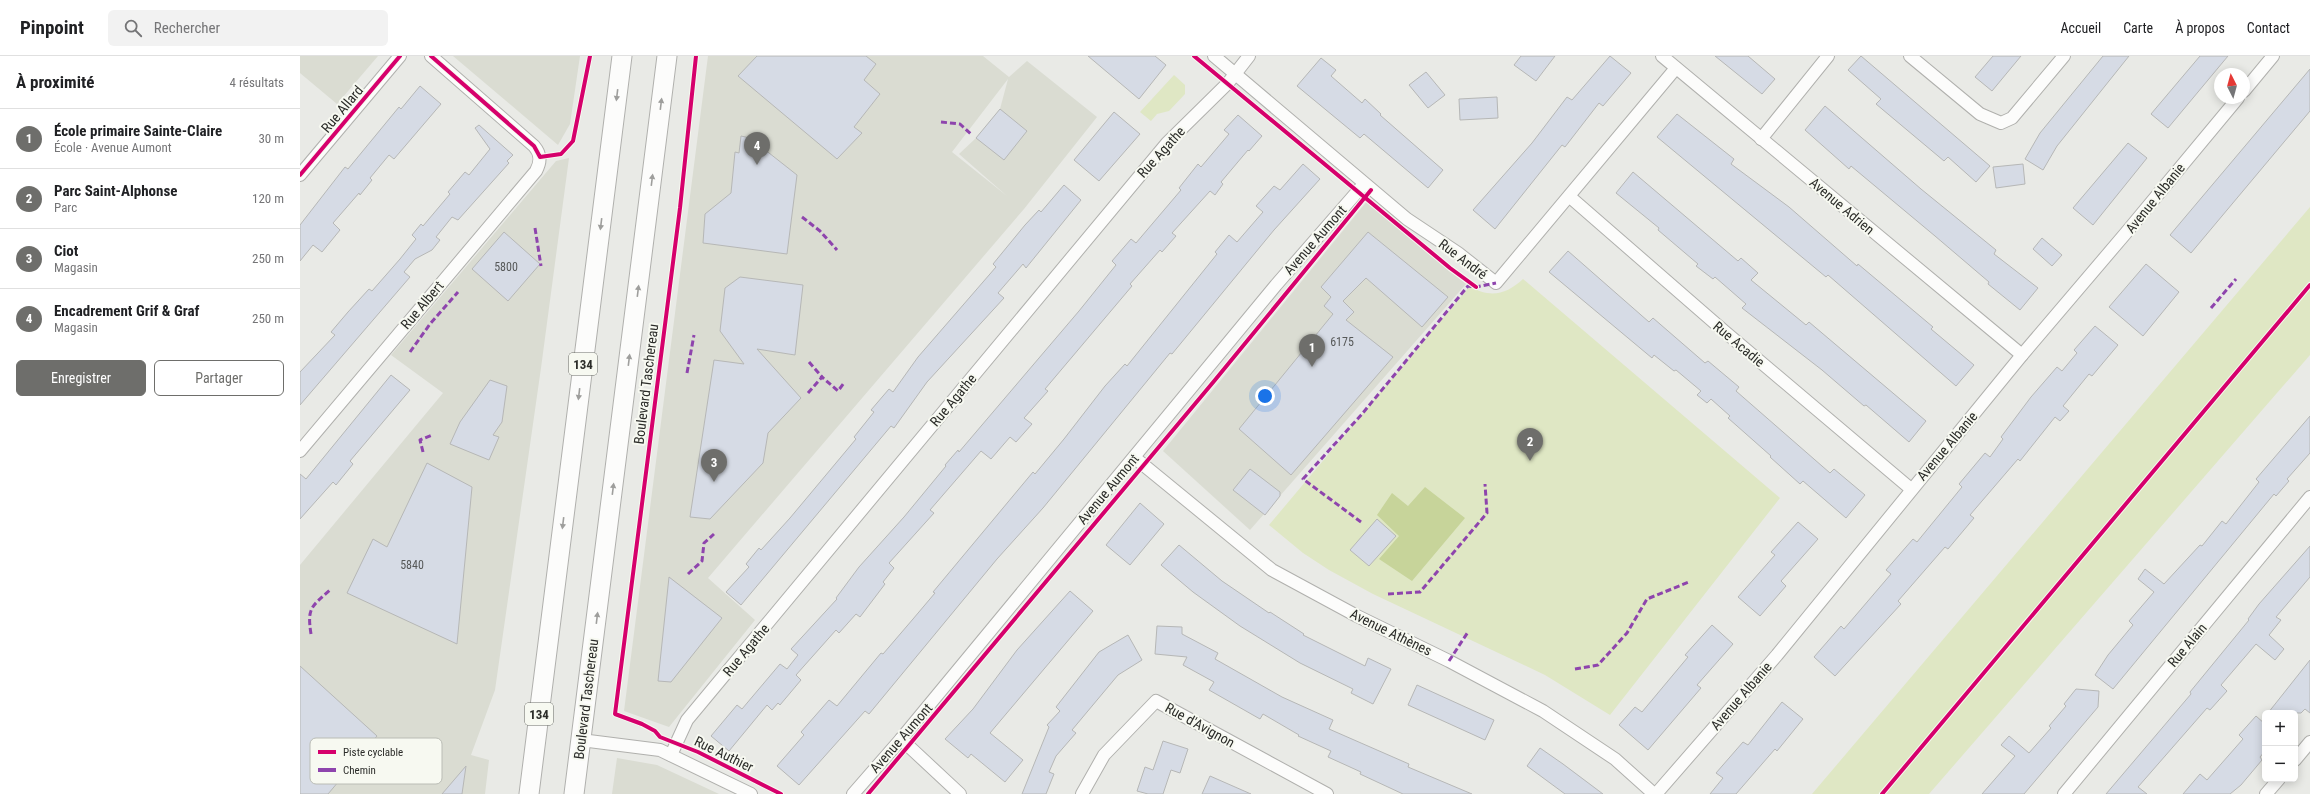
<!DOCTYPE html>
<html lang="fr">
<meta charset="utf-8">
<style>
body{margin:0;font-family:"Roboto Condensed",sans-serif;background:#f2f2f2;color:#202124}
.controls{position:absolute;right:12px;bottom:12px;display:grid;overflow:hidden;border-radius:6px;box-shadow:0 2px 10px #0003}
.controls button{width:36px;height:36px;display:grid;place-items:center;padding:0;border:0;border-bottom:1px solid #e0e0e0;background:#fff;color:#202124;font:20px sans-serif}
.compass{position:absolute;left:1914px;top:12px;width:36px;height:36px;border-radius:50%;background:#fff;box-shadow:0 2px 10px #0003;rotate:354deg}
.you{position:absolute;left:965px;top:340px;width:14px;height:14px;margin:-10px;border:3px solid #fff;border-radius:50%;background:#1a73e8;box-shadow:0 0 0 6px #1a73e833}
.badge{display:grid;place-items:center;width:26px;height:26px;border-radius:50%;background:#6e6e6b;color:#fff;font-size:13px;font-weight:700}
.pin{position:absolute;translate:-50% -33px;filter:drop-shadow(0 1px 2px #0008)}
.pin::after{content:'';position:absolute;top:21px;width:14px;height:12px;background:inherit;clip-path:polygon(0 0,100% 0,50% 100%)}
.list{margin:0;padding:0;list-style:none}
h2{display:flex;justify-content:space-between;align-items:center;height:52px;margin:0;padding:0 16px;font-size:17px}
h2 small{font-size:13px;font-weight:400;color:#757577}
.list li{display:grid;grid-template-columns:26px 1fr auto;gap:12px;align-items:center;box-sizing:border-box;height:60px;padding:0 16px;border-top:1px solid #e0e0e0}
.list b{display:block;font-size:15px;white-space:nowrap}
.list p{margin:0;font-size:13px;white-space:nowrap;color:#757577}
.list em{font-size:13px;font-style:normal;color:#757577}
.actions{display:flex;gap:8px;padding:12px 16px}
.actions a{flex:1;padding:9px 0;border:1px solid #6e6e6b;border-radius:6px;text-align:center;font-size:14px;color:#6e6e6b}
.actions .main{background:#6e6e6b;color:#fff}
.icon{flex:none;width:22px;height:22px;fill:none;stroke:currentColor;stroke-width:2;stroke-linecap:round;stroke-linejoin:round}
.map{position:relative;flex:none;width:2010px;height:738px;overflow:hidden}
header{display:flex;align-items:center;gap:24px;box-sizing:border-box;height:56px;padding:0 20px;background:#fff;border-bottom:1px solid #e0e0e0}
header strong{font-size:19px}
nav{display:flex;gap:22px;margin-inline-start:auto;font-size:14px}
.search{width:280px;height:36px;background:#f2f2f2;display:flex;align-items:center;gap:10px;box-sizing:border-box;padding:0 14px;border-radius:6px;color:#757577;font-size:15px}
main{display:flex}
aside{flex:1;background:#fff}
.map>svg:first-child{display:block}
.built{fill:#dadcd2;fill-rule:evenodd}
.green{fill:#dfe7c4}
.water{fill:#c7d49a}
.building{fill:#d6dbe5;stroke:#b6b7b6}
.lines{fill:none;stroke-linecap:round;stroke-linejoin:round}
.minor-casing{stroke:#b0b0ad;stroke-width:14}
.primary-casing{stroke:#b0b0ad;stroke-width:21}
.minor{stroke:#fcfcfb;stroke-width:12}
.primary{stroke:#fcfcfb;stroke-width:19}
.quiet{stroke:#8e44ad;stroke-width:3;stroke-dasharray:6 3;stroke-linecap:butt}
.cycleway-casing{stroke:#f7f9f1;stroke-width:6}
.cycleway{stroke:#d6006c;stroke-width:4}
.oneway{fill:#9e9e9c}
.labels{text-anchor:middle;dominant-baseline:central;stroke-width:4;stroke-linejoin:round;paint-order:stroke}
.number-label{font-size:12px;fill:#565858}
.shield{fill:#f7f9f1;stroke:#686a65;stroke-width:1}
.shield-label{font-size:13px;font-weight:bold;fill:#2b2c29}
.street-label{font-size:14px;fill:#2b2c29;stroke:#f7f9f1}
.key{fill:#f7f9f1;stroke:#babcb5;stroke-width:1}
.key-label{font-size:11px;fill:#2b2c29}
</style>
<header>
<strong>Pinpoint</strong>
<div class="search"><svg class="icon" aria-label="search" viewBox="0 0 24 24"><circle cx="10" cy="10" r="6"/><path d="M15 15l6 6"/></svg>Rechercher</div>
<nav><a>Accueil</a><a>Carte</a><a>À propos</a><a>Contact</a></nav>
</header>
<main>
<aside>
<h2>À proximité<small>4 résultats</small></h2>
<ul class="list">
<li><span class="badge">1</span><div><b>École primaire Sainte-Claire</b><p>École · Avenue Aumont</p></div><em>30 m</em></li>
<li><span class="badge">2</span><div><b>Parc Saint-Alphonse</b><p>Parc</p></div><em>120 m</em></li>
<li><span class="badge">3</span><div><b>Ciot</b><p>Magasin</p></div><em>250 m</em></li>
<li><span class="badge">4</span><div><b>Encadrement Grif &amp; Graf</b><p>Magasin</p></div><em>250 m</em></li>
</ul>
<div class="actions"><a class="main">Enregistrer</a><a>Partager</a></div>
</aside>
<div class="map">
<svg width="2010" height="738" viewBox="0 0 2010 738">
<rect width="100%" height="100%" fill="#e9eae6"/>
<g class="built">
<polygon points="0,0 78,0 37,48 0,17"/>
<polygon points="153,0 280,0 270,68 258,89"/>
<path d="M408,0H683L709,21L727,5L797,61L724,153L408,522L455,564L369,671L324,655ZM708,23L700,53L676,82L659,98L707,140L652,96Z"/>
<polygon points="269,102 241,312 195,634 171,699 189,704 185,738 0,738 0,509 143,337 91,299 256,105"/>
<polygon points="1068,144 1166,228 950,474 863,395"/>
<polygon points="317,702 357,709 419,738 312,738"/>
</g>
<g class="green">
<polygon points="874,19 885,29 885,38 869,55 857,58 851,65 840,56"/>
<polygon points="2010,151 2010,299 1629,738 1512,738"/>
<path d="M1223,223L1480,442L1310,659L1245,619L1073,538L1029,514L1003,497L969,469L1170,230C1190,243 1207,238 1223,223Z"/>
</g>
<polygon class="water" points="1125,431 1165,462 1112,525 1079,503 1099,480 1077,459 1092,437 1108,450"/>
<g class="building">
<polygon points="457,0 566,0 576,8 564,24 580,38 554,71 562,77 537,103 438,20"/>
<polygon points="788,0 855,0 866,9 839,43"/>
<polygon points="1221,0 1255,0 1236,25 1214,9"/>
<polygon points="1310,0 1331,17 1303,50 1299,47 1265,91 1262,89 1195,173 1173,154 1232,87 1267,41 1272,44"/>
<polygon points="1415,0 1448,0 1475,23 1462,38"/>
<polygon points="1561,0 1690,110 1676,126 1648,101 1644,105 1576,48 1581,43 1548,14"/>
<polygon points="1693,0 1721,0 1692,35 1675,21"/>
<polygon points="1803,0 1829,0 1757,90 1743,114 1725,103 1740,77"/>
<polygon points="1900,0 1928,0 1868,72 1851,58"/>
<polygon points="1021,2 1036,14 1031,20 1062,47 1065,43 1081,58 1080,59 1143,114 1128,132 1064,78 1060,82 997,30"/>
<polygon points="2010,13 2010,55 1891,197 1870,179"/>
<polygon points="1126,16 1145,39 1128,52 1109,29"/>
<polygon points="120,30 141,48 94,103 89,99 70,122 72,124 60,139 59,137 33,167 40,174 22,196 13,189 0,205 0,169 45,111 48,113 99,51 101,53"/>
<polygon points="1197,41 1198,62 1160,64 1159,43"/>
<polygon points="1525,50 1621,133 1696,194 1694,198 1738,232 1720,254 1688,228 1689,226 1635,180 1551,110 1549,113 1505,74"/>
<polygon points="700,53 727,75 704,104 676,82"/>
<polygon points="814,56 840,78 799,125 774,104"/>
<polygon points="1377,58 1434,103 1431,108 1489,151 1557,210 1558,208 1633,271 1631,273 1674,309 1656,330 1528,219 1526,221 1357,81"/>
<polygon points="938,59 962,80 949,95 948,94 921,126 923,128 915,139 910,135 872,177 876,180 862,196 860,194 830,228 832,230 745,333 748,335 724,362 732,368 716,386 710,381 691,403 681,395 630,454 634,457 589,507 594,512 583,526 585,528 560,561 556,558 539,577 536,574 496,619 501,624 480,649 478,647 472,654 467,649 429,695 411,680 437,649 442,653 480,608 487,613 498,599 491,593 537,543 536,542 559,511 604,461 646,410 645,409 658,394 659,396 779,255 816,209 812,205 831,183 836,187 881,134 879,132 898,108 901,111 929,78 924,74"/>
<polygon points="179,69 213,99 207,105 209,107 158,164 152,161 136,181 140,184 132,194 115,203 104,216 110,221 0,349 0,316 35,279 31,276 48,256 69,233 72,235 100,203 116,183 112,179 121,168 123,170 150,138 148,136 165,116 169,119 190,93 175,72"/>
<polygon points="441,80 450,82 497,119 487,198 403,187 405,158 431,137 435,96 439,97"/>
<polygon points="1828,87 1847,102 1793,169 1773,152"/>
<polygon points="1003,108 1020,123 974,174 872,298 870,297 743,452 697,503 569,658 565,655 499,729 477,710 504,679 501,676 529,644 537,650 581,597 583,598 613,563 635,537 633,536 733,416 735,418 764,383 805,330 825,308 827,310 917,198 915,196 929,179 937,186 963,156 956,150 974,130 980,134"/>
<polygon points="1723,108 1725,128 1696,132 1693,111"/>
<polygon points="1333,116 1438,205 1441,202 1458,217 1451,224 1506,269 1509,266 1626,365 1609,386 1566,349 1564,350 1522,314 1442,252 1446,248 1415,221 1413,223 1396,210 1398,208 1358,174 1359,172 1316,137"/>
<polygon points="764,129 781,144 726,212 723,208 698,237 704,242 627,326 594,372 591,370 441,549 426,536 449,511 446,508 459,492 461,494 490,462 556,383 554,381 574,356 571,354 589,333 593,336 618,301 696,211 693,208 725,169 739,154 741,156"/>
<polygon points="204,176 240,208 208,245 172,213"/>
<polygon points="1068,176 1148,241 1122,271 1066,222 1043,245 1054,256 1046,264 1093,301 991,419 939,373 1033,258 1024,250 1031,241 1021,231"/>
<polygon points="1742,182 1762,199 1752,210 1733,193"/>
<polygon points="1268,195 1349,266 1353,262 1405,307 1408,305 1439,331 1436,335 1530,417 1534,413 1565,439 1546,462 1503,425 1500,428 1470,401 1471,400 1428,362 1430,360 1411,343 1407,347 1397,339 1401,335 1376,314 1374,315 1354,299 1352,302 1249,216"/>
<polygon points="1846,208 1879,236 1843,280 1809,251"/>
<polygon points="440,221 503,229 495,299 457,293 501,342 468,377 463,407 410,463 390,461 414,304 444,308 420,275 425,232"/>
<polygon points="1795,270 1818,289 1792,320 1789,318 1763,350 1769,355 1760,365 1755,361 1720,405 1718,403 1670,459 1674,462 1648,493 1645,491 1598,545 1601,548 1535,620 1514,601 1541,570 1544,573 1591,518 1586,514 1613,483 1617,486 1662,431 1659,428 1685,397 1690,401 1703,383 1701,381 1731,341 1757,311 1762,315 1777,297 1774,294"/>
<polygon points="91,319 110,334 50,405 53,408 36,429 33,426 0,463 0,418 6,423"/>
<polygon points="190,324 207,330 202,366 193,379 199,381 189,404 150,388 160,366"/>
<polygon points="2010,360 2010,397 1987,423 1989,425 1976,440 1974,438 1813,633 1795,619 1808,599 1833,569 1829,565 1854,536 1838,523 1845,513 1864,528 1900,489 1902,490 1922,465 1926,468 1959,426 1956,423"/>
<polygon points="127,407 172,431 157,588 47,537 73,483 87,491"/>
<polygon points="950,413 980,436 980,440 965,459 933,434"/>
<polygon points="840,447 864,468 830,509 806,489"/>
<polygon points="1077,463 1096,480 1069,510 1050,494"/>
<polygon points="1498,466 1518,483 1481,525 1486,530 1460,560 1438,541 1475,499 1471,496"/>
<polygon points="879,489 922,525 969,557 970,556 1004,578 1003,579 1065,610 1068,602 1091,613 1073,648 1051,637 1053,633 1000,607 940,570 893,536 861,509"/>
<polygon points="2010,490 2010,521 1976,561 1981,564 1969,579 1984,593 1975,604 1956,588 1921,629 1927,635 1910,654 1907,652 1838,731 1847,738 1806,738 1891,638 1890,636 1949,564 1948,563 1959,548"/>
<polygon points="369,521 422,562 371,626 358,625"/>
<polygon points="770,535 793,555 690,677 723,704 705,726 671,698 668,702 645,683 673,653 717,594"/>
<polygon points="1412,569 1433,588 1397,629 1401,632 1348,694 1319,669 1335,651 1342,656 1388,601 1385,599"/>
<polygon points="857,570 882,571 882,578 918,597 915,603 982,641 1033,664 1029,673 1109,708 1108,711 1172,738 1103,738 1060,718 1061,716 1028,701 1031,695 998,680 999,679 963,658 960,663 909,634 914,626 883,609 887,601 855,598"/>
<polygon points="828,579 842,604 818,619 772,674 776,677 756,700 749,716 754,718 746,738 722,738 749,671 747,669 760,655 756,651 799,596"/>
<polygon points="2010,604 2010,657 2005,653 2001,657 1968,657"/>
<polygon points="0,610 77,680 28,738 0,738"/>
<polygon points="1117,629 1194,664 1185,684 1108,649"/>
<polygon points="1776,633 1799,635 1798,651 1724,738 1682,738 1715,700 1701,689 1709,680 1729,697 1751,672 1749,670 1766,650 1764,648"/>
<polygon points="1482,646 1503,663 1477,695 1475,693 1436,738 1410,738 1423,722 1416,717 1443,686 1448,689"/>
<polygon points="1956,660 1965,668 1965,695 1960,701 1962,704 1941,729 1930,738 1883,738 1900,718 1907,724 1943,683 1939,679"/>
<polygon points="863,685 888,693 880,717 871,714 863,738 848,738 837,735 845,711 853,714"/>
<polygon points="1240,692 1263,708 1303,738 1265,738 1227,710"/>
<polygon points="166,710 162,738 142,738"/>
<polygon points="910,720 951,738 902,738"/>
</g>
<g class="lines">
<defs>
<g id="minor">
<polyline points="914,0 1107,163 1158,197 1196,227 1376,12"/>
<polyline points="1362,0 1722,299"/>
<polyline points="1610,0 1680,58 1701,67 1712,62 1764,0"/>
<polyline points="1944,35 1973,0"/>
<polyline points="1461,83 1528,0"/>
<polyline points="0,119 100,0"/>
<polyline points="1270,141 1424,275 1611,433"/>
<path d="M0,395L236,115C241,106 241,98 234,90L131,0"/>
<polyline points="835,402 972,514 1057,560 1149,605 1243,655 1315,703 1354,738"/>
<polyline points="601,683 660,738"/>
<polyline points="281,684 360,694 451,738"/>
<polyline points="371,699 387,664 867,87 928,27 949,0"/>
<polyline points="1995,704 2010,686"/>
<polyline points="553,738 601,683 976,229 1064,128"/>
<polyline points="782,738 804,699 856,645 1027,738"/>
<polyline points="1356,738 1477,599 1722,299 1825,178 1938,42"/>
<polyline points="1764,738 2010,441"/>
<polyline points="1966,738 1979,723"/>
</g>
<g id="primary">
<polyline points="229,738 322,0"/>
<polyline points="274,738 367,0"/>
</g>
</defs>
<use href="#minor" class="minor-casing"/>
<use href="#primary" class="primary-casing"/>
<use href="#minor" class="minor"/>
<use href="#primary" class="primary"/>
<g class="quiet">
<polyline points="641,66 660,68 672,79"/>
<polyline points="502,161 520,175 537,194"/>
<polyline points="235,172 241,210"/>
<polyline points="1911,252 1936,223"/>
<polyline points="110,296 130,268 158,236"/>
<polyline points="509,306 522,321"/>
<polyline points="387,317 394,279"/>
<polyline points="508,337 522,321 538,335 544,327"/>
<polyline points="123,396 120,384 132,379"/>
<polyline points="1061,466 1003,423 1062,358 1168,230 1176,231 1196,227"/>
<polyline points="388,518 402,505 404,487 414,478"/>
<polyline points="1088,538 1120,536 1187,457 1185,428"/>
<path d="M11,578C7,552 11,551 30,534"/>
<polyline points="1149,605 1168,576"/>
<polyline points="1275,613 1298,609 1327,577 1347,543 1389,526"/>
</g>
<defs>
<g id="cycleway">
<polyline points="131,0 234,90 240,101 261,98 273,85 290,0"/>
<polyline points="396,0 380,152 315,658 342,668 355,675 360,681 398,696 481,738"/>
<polyline points="894,0 1150,212 1176,231"/>
<polyline points="0,119 100,0"/>
<polyline points="568,738 915,324 1071,134"/>
<polyline points="1582,738 2010,229"/>
</g>
</defs>
<use href="#cycleway" class="cycleway-casing"/>
<use href="#cycleway" class="cycleway"/>
</g>
<defs><path id="oneway-solid" d="M-6-.8H1V-3.2L6.5 0L1 3.2V.8H-6Z"/></defs>
<g class="oneway">
<use href="#oneway-solid" transform="translate(317 39) rotate(97)"/>
<use href="#oneway-solid" transform="translate(361 48) rotate(-83)"/>
<use href="#oneway-solid" transform="translate(352 124) rotate(-83)"/>
<use href="#oneway-solid" transform="translate(301 168) rotate(97)"/>
<use href="#oneway-solid" transform="translate(338 235) rotate(-83)"/>
<use href="#oneway-solid" transform="translate(329 304) rotate(-83)"/>
<use href="#oneway-solid" transform="translate(279 338) rotate(97)"/>
<use href="#oneway-solid" transform="translate(313 433) rotate(-83)"/>
<use href="#oneway-solid" transform="translate(263 467) rotate(97)"/>
<use href="#oneway-solid" transform="translate(297 562) rotate(-83)"/>
</g>
<g class="labels">
<g class="number-label">
<text x="206" y="211">5800</text>
<text x="1042" y="286">6175</text>
<text x="112" y="509">5840</text>
</g>
<g class="shield">
<rect x="269" y="297" width="28" height="22" rx="3"/>
<rect x="225" y="647" width="28" height="22" rx="3"/>
</g>
<g class="shield-label">
<text x="283" y="308">134</text>
<text x="239" y="658">134</text>
</g>
<g class="street-label">
<text transform="translate(42 53) rotate(-50)">Rue Allard</text>
<text transform="translate(861 96) rotate(-48)">Rue Agathe</text>
<text transform="translate(1855 142) rotate(-51)">Avenue Albanie</text>
<text transform="translate(1542 150) rotate(40)">Avenue Adrien</text>
<text transform="translate(1015 184) rotate(-49)">Avenue Aumont</text>
<text transform="translate(1163 203) rotate(37)">Rue André</text>
<text transform="translate(122 249) rotate(-50)">Rue Albert</text>
<text transform="translate(1439 288) rotate(40)">Rue Acadie</text>
<text transform="translate(346 328) rotate(-83)">Boulevard Taschereau</text>
<text transform="translate(653 344) rotate(-50)">Rue Agathe</text>
<text transform="translate(1647 390) rotate(-50)">Avenue Albanie</text>
<text transform="translate(808 433) rotate(-50)">Avenue Aumont</text>
<text transform="translate(1091 576) rotate(26)">Avenue Athènes</text>
<text transform="translate(1887 589) rotate(-50)">Rue Alain</text>
<text transform="translate(446 594) rotate(-50)">Rue Agathe</text>
<text transform="translate(1441 640) rotate(-49)">Avenue Albanie</text>
<text transform="translate(286 643) rotate(-83)">Boulevard Taschereau</text>
<text transform="translate(900 669) rotate(29)">Rue d'Avignon</text>
<text transform="translate(601 682) rotate(-49)">Avenue Aumont</text>
<text transform="translate(424 698) rotate(26)">Rue Authier</text>
</g>
</g>
<rect x="10" y="682" width="132" height="46" rx="6" class="key"/>
<rect x="18" y="694" width="18" height="4" fill="#d6006c"/>
<rect x="18" y="712" width="18" height="4" fill="#8e44ad"/>
<g class="key-label">
<text x="43" y="700">Piste cyclable</text>
<text x="43" y="718">Chemin</text>
</g>
</svg>
<div class="controls">
<button>+</button>
<button>−</button>
</div>
<svg class="compass" viewBox="-18 -18 36 36"><path d="M0-13l5 13h-10z" fill="#e53935"/><path d="M0 13l5-13h-10z" fill="#757577"/></svg>
<div class="you"></div>
<div class="pin badge" style="left:1012px;top:311px">1</div>
<div class="pin badge" style="left:1230px;top:405px">2</div>
<div class="pin badge" style="left:414px;top:426px">3</div>
<div class="pin badge" style="left:457px;top:109px">4</div>
</div>
</main>
